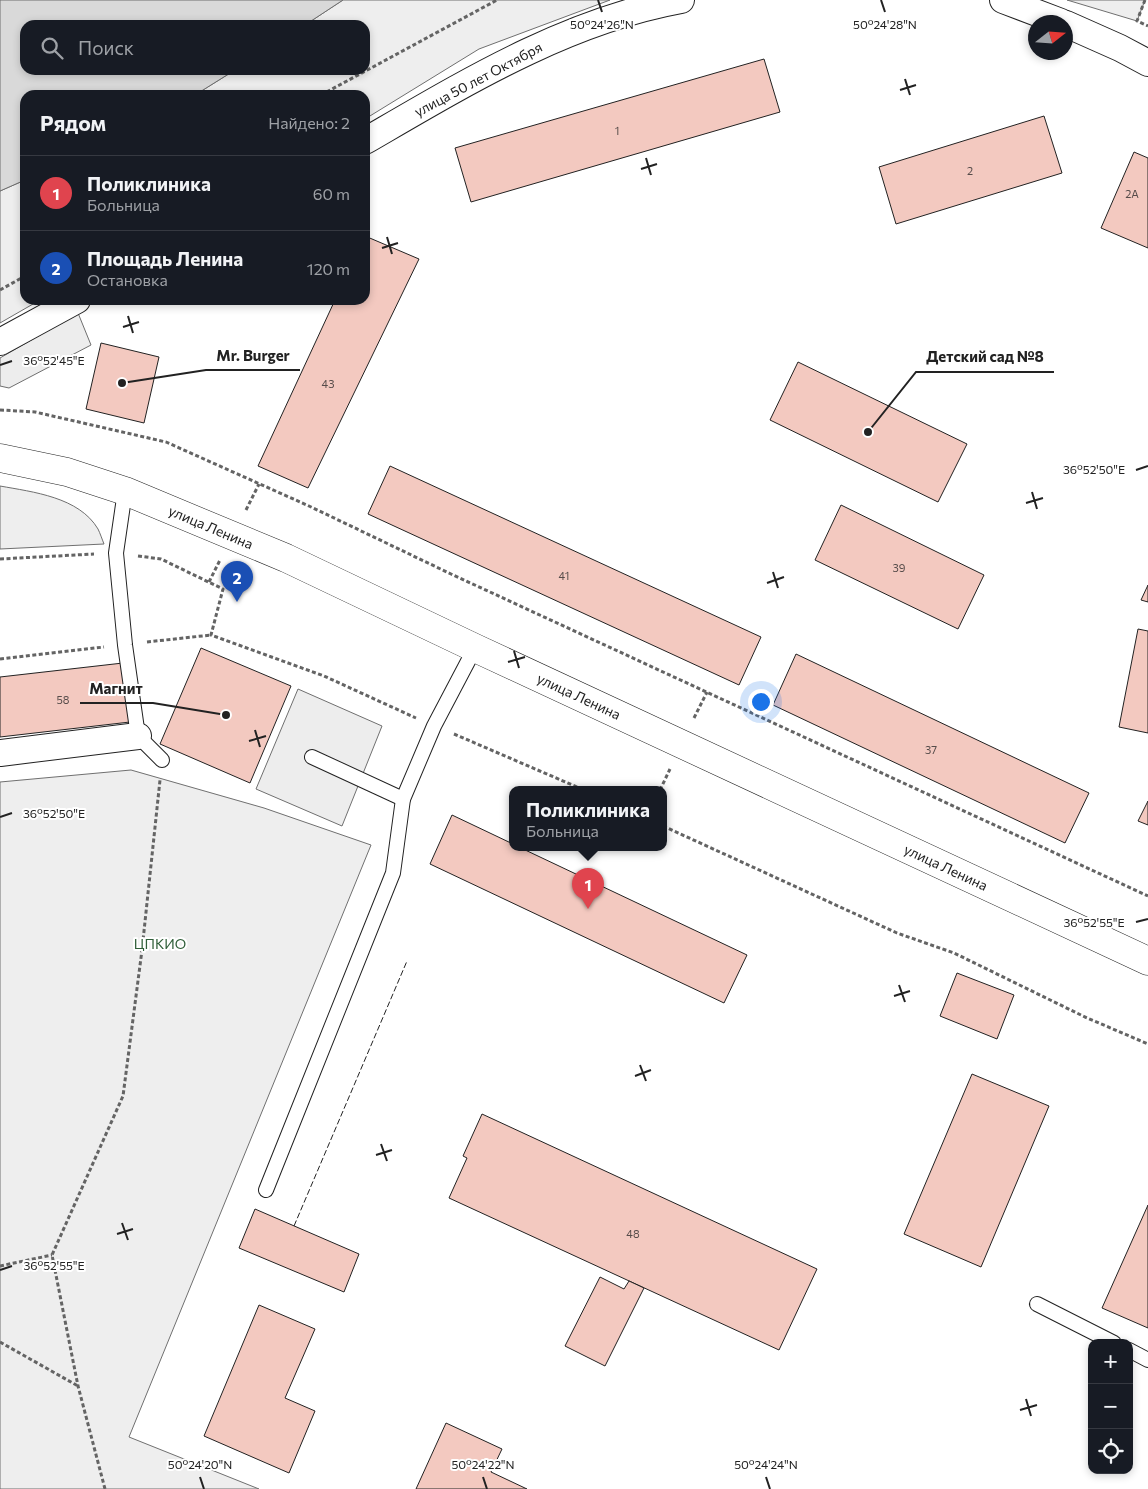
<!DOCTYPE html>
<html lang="ru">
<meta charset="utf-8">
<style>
body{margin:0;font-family:Commissioner,sans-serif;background:#20242c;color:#f1f3f6}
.controls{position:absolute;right:15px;bottom:15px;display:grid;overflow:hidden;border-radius:10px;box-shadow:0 2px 8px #0003}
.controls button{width:45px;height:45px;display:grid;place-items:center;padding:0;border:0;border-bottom:1px solid #363941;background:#171b24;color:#f1f3f6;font:25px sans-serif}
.compass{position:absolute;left:1028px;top:15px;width:45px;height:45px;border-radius:50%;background:#171b24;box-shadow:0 2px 8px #0003;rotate:73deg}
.you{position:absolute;left:760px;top:701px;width:18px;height:18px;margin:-12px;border:4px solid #fff;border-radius:50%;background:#1a73e8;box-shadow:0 0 0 8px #1a73e833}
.badge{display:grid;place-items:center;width:32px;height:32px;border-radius:50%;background:#c62828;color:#fff;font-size:16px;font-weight:700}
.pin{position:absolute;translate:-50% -41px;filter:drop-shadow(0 1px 2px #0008)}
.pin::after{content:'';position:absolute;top:26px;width:18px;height:15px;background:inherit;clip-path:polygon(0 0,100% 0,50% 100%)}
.popup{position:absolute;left:509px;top:786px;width:158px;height:65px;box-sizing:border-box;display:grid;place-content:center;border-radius:10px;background:#171b24;filter:drop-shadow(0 1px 4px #0005);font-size:16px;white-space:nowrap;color:#9ea1a6}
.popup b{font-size:19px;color:#f1f3f6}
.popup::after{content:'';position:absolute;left:50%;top:100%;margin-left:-10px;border:10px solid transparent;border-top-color:#171b24}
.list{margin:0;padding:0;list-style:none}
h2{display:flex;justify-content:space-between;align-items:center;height:65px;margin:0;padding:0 20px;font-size:21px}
h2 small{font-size:16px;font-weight:400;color:#9ea1a6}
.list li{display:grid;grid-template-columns:32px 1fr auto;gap:15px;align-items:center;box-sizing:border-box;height:75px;padding:0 20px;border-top:1px solid #363941}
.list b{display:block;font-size:19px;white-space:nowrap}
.list p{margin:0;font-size:16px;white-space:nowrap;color:#9ea1a6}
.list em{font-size:16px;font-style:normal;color:#9ea1a6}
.icon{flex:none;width:28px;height:28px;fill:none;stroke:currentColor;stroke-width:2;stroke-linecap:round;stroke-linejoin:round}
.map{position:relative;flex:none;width:1148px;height:1489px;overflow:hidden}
.search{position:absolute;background:#171b24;box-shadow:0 2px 8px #0003;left:20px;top:20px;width:350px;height:55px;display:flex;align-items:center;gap:12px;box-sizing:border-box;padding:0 18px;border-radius:15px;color:#9ea1a6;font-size:19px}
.panel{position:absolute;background:#171b24;box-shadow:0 2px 8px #0003;left:20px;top:90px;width:350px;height:215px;border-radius:15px}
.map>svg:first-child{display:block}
.green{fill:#eee;stroke:#6f6f6f}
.parking{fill:#ededed;stroke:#6f6f6f}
.water{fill:#d9d9d9;stroke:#6f6f6f}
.building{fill:#f3c9c0;stroke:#222}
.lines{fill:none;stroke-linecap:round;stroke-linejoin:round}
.lane-casing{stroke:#222;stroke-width:16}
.street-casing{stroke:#222;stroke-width:28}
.secondary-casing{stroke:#222;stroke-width:29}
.path{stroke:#646464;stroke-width:3;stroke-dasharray:4 2.5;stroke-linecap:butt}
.lane{stroke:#fff;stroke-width:14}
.street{stroke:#fff;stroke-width:26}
.secondary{stroke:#fff;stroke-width:28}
.fence{stroke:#222;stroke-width:1;stroke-dasharray:6 2.5;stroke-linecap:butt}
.ticks{fill:none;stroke:#222;stroke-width:2}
.labels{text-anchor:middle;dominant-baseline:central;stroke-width:4;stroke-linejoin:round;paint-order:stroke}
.number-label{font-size:11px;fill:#564c4a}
.street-label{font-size:14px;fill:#222;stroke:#fff}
.park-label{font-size:14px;fill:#2f5e38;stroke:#fff}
.ticks-label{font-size:12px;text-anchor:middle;fill:#222;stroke:#fff;stroke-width:4;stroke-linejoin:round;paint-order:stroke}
.leader{fill:none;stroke:#222;stroke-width:2}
.callout-dot{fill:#222;stroke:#fff;stroke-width:2}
.callout-label{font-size:15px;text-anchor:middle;font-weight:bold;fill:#222;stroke:#fff;stroke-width:4;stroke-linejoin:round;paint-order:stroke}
</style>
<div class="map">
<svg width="1148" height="1489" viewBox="0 0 1148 1489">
<rect width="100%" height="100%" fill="#fff"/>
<g class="green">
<polygon points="343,0 610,0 479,49 365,119 365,95 195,95 235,70 365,70 365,25 305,25"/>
<polygon points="1067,0 1145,0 1137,21"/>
<polygon points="25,180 25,300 40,300 0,323 0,191"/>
<path d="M0,486C33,492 79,497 98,529C100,533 102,539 104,544L0,549Z"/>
<polygon points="131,770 264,808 371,845 129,1437 259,1489 0,1489 0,782"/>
</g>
<g class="parking">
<polygon points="78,313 91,345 9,388 0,386 0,358"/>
<polygon points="298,689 382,726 342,826 256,789"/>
</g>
<polygon class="water" points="0,0 343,0 305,25 25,25 25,70 235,70 195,95 25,95 25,180 0,191"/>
<g class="building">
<polygon points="764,59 780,112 471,202 455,148"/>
<polygon points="1044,116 1062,173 896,224 879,167"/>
<polygon points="1134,152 1148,158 1148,248 1101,228"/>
<polygon points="365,236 419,259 308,488 258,466 335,300 365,300"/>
<polygon points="101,343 159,357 144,423 86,409"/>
<polygon points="798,362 967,444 938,502 770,420"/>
<polygon points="390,466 761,637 739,685 368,514"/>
<polygon points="841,505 984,575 958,629 815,560"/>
<polygon points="1148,585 1148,602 1141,600"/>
<polygon points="1138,629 1148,631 1148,733 1119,727"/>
<polygon points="201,648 291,686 250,783 160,744"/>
<polygon points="796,654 1089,793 1065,843 773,705"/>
<polygon points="123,663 130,722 0,737 0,677"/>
<polygon points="1148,801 1148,825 1138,821"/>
<polygon points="452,815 513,844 513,848 521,848 747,955 724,1003 430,864"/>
<polygon points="957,973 1014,995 997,1039 940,1016"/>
<polygon points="972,1074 1049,1106 981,1267 904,1234"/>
<polygon points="482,1114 817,1269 779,1350 449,1198 467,1158 463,1156"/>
<polygon points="1148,1205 1148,1328 1102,1308"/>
<polygon points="255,1209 359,1254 344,1292 239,1248"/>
<polygon points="600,1277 624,1289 629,1281 644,1288 605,1366 565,1346"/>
<polygon points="259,1305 315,1329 285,1398 315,1411 289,1473 204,1436"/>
<polygon points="446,1423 502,1449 491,1472 527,1489 416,1489"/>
</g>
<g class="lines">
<defs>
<g id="lane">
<polyline points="125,491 116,553 125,645 138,736 162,760"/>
<polyline points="312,757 403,799"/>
<polyline points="266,1190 393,873 403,799 434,726 475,648"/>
<polyline points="1037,1304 1114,1343"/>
<polyline points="1129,1350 1148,1360"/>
</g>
<g id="street">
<polyline points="1003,0 1061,22"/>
<polyline points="1066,24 1120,48 1148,63"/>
<path d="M365,141C465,83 566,21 681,0"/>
<polyline points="0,342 77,300"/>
<polyline points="0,753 138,736"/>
</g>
<polyline id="secondary" points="0,458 67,472 125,491 286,558 475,648 1148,961"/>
</defs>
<use href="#lane" class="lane-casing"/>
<use href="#street" class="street-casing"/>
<use href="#secondary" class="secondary-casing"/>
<g class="path">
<polyline points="1145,0 1137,21 1148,26"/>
<polyline points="321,95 497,0"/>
<polyline points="0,290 25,276"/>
<polyline points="0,410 35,412 166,442 309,506 451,574 1148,896"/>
<polyline points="246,510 259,484"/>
<polyline points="138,556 161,559 223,589 211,635 324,676 416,718"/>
<polyline points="0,559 94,554"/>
<polyline points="209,582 220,560"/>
<polyline points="147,642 211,635"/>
<polyline points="0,659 104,647"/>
<polyline points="694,718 707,692"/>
<polyline points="454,734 584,790"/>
<polyline points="660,790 670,769"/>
<polyline points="663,826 897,933 954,953 1085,1017 1148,1044"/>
<polyline points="0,1266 52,1255"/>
<polyline points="0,1342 78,1386"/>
<polyline points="105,1489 78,1386 52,1255 123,1096 142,950 160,780"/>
</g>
<use href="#lane" class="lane"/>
<use href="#street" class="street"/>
<use href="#secondary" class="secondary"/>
<polyline class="fence" points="294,1226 407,961"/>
</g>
<path class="ticks" d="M598,0L602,12M881,0L885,12M905,79L910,95M900,90L916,85M646,158L651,175M641,169L657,164M387,237L392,254M382,248L398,243M128,316L133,333M123,327L139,322M0,365L12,361M1136,470L1148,466M1032,492L1037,509M1026,503L1043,498M773,572L778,588M767,583L784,577M514,651L519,668M508,662L525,657M255,730L260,747M249,741L266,736M0,817L12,813M1136,922L1148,919M899,985L905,1002M894,996L910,991M640,1065L646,1081M635,1076L651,1070M381,1144L387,1161M376,1155L392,1150M122,1223L128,1240M117,1234L133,1229M0,1270L12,1266M1026,1399L1031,1416M1020,1410L1037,1405M200,1477L204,1489M483,1477L487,1489M766,1477L770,1489"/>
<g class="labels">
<g class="number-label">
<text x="617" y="130">1</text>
<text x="970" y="170">2</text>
<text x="1132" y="193">2А</text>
<text x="328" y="383">43</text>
<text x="899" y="567">39</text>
<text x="564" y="575">41</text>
<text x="63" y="699">58</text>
<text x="931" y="749">37</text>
<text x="633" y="1233">48</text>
</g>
<g class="street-label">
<text transform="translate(478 79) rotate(-28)">улица 50 лет Октября</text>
<text transform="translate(211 527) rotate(23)">улица Ленина</text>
<text transform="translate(579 696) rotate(25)">улица Ленина</text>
<text transform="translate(946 867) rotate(25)">улица Ленина</text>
</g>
<g class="park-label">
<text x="160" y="943">ЦПКИО</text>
</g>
</g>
<g class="ticks-label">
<text x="602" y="29">50°24'26"N</text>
<text x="885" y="29">50°24'28"N</text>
<text x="54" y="365">36°52'45"E</text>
<text x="1094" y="474">36°52'50"E</text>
<text x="54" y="818">36°52'50"E</text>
<text x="1094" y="927">36°52'55"E</text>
<text x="54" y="1270">36°52'55"E</text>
<text x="200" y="1469">50°24'20"N</text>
<text x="483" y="1469">50°24'22"N</text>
<text x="766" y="1469">50°24'24"N</text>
</g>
<path class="leader" d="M122 383L206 370H300M868 432L916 372H1054M226 715L153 703H80"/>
<g class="callout-dot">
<circle cx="122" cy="383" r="5"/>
<circle cx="868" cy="432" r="5"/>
<circle cx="226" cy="715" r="5"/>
</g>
<g class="callout-label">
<text x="253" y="361">Mr. Burger</text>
<text x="985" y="362">Детский сад №8</text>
<text x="116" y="694">Магнит</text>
</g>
</svg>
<div class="controls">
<button>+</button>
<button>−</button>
<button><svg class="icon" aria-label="locate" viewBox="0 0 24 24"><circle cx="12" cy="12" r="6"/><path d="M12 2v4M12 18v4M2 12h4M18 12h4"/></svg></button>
</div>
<svg class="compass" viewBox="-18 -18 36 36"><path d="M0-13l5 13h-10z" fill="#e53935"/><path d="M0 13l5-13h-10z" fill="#9ea1a6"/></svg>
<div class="you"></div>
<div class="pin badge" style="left:588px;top:909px;background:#e0444e">1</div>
<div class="popup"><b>Поликлиника</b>Больница</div>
<div class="pin badge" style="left:237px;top:602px;background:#1a4fb4">2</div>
<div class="search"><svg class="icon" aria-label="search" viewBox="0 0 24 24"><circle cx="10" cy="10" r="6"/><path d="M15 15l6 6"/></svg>Поиск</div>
<section class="panel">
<h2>Рядом<small>Найдено: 2</small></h2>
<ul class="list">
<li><span class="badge" style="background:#e0444e">1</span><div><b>Поликлиника</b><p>Больница</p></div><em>60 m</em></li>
<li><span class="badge" style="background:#1a4fb4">2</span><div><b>Площадь Ленина</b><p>Остановка</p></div><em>120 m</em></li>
</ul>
</section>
</div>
